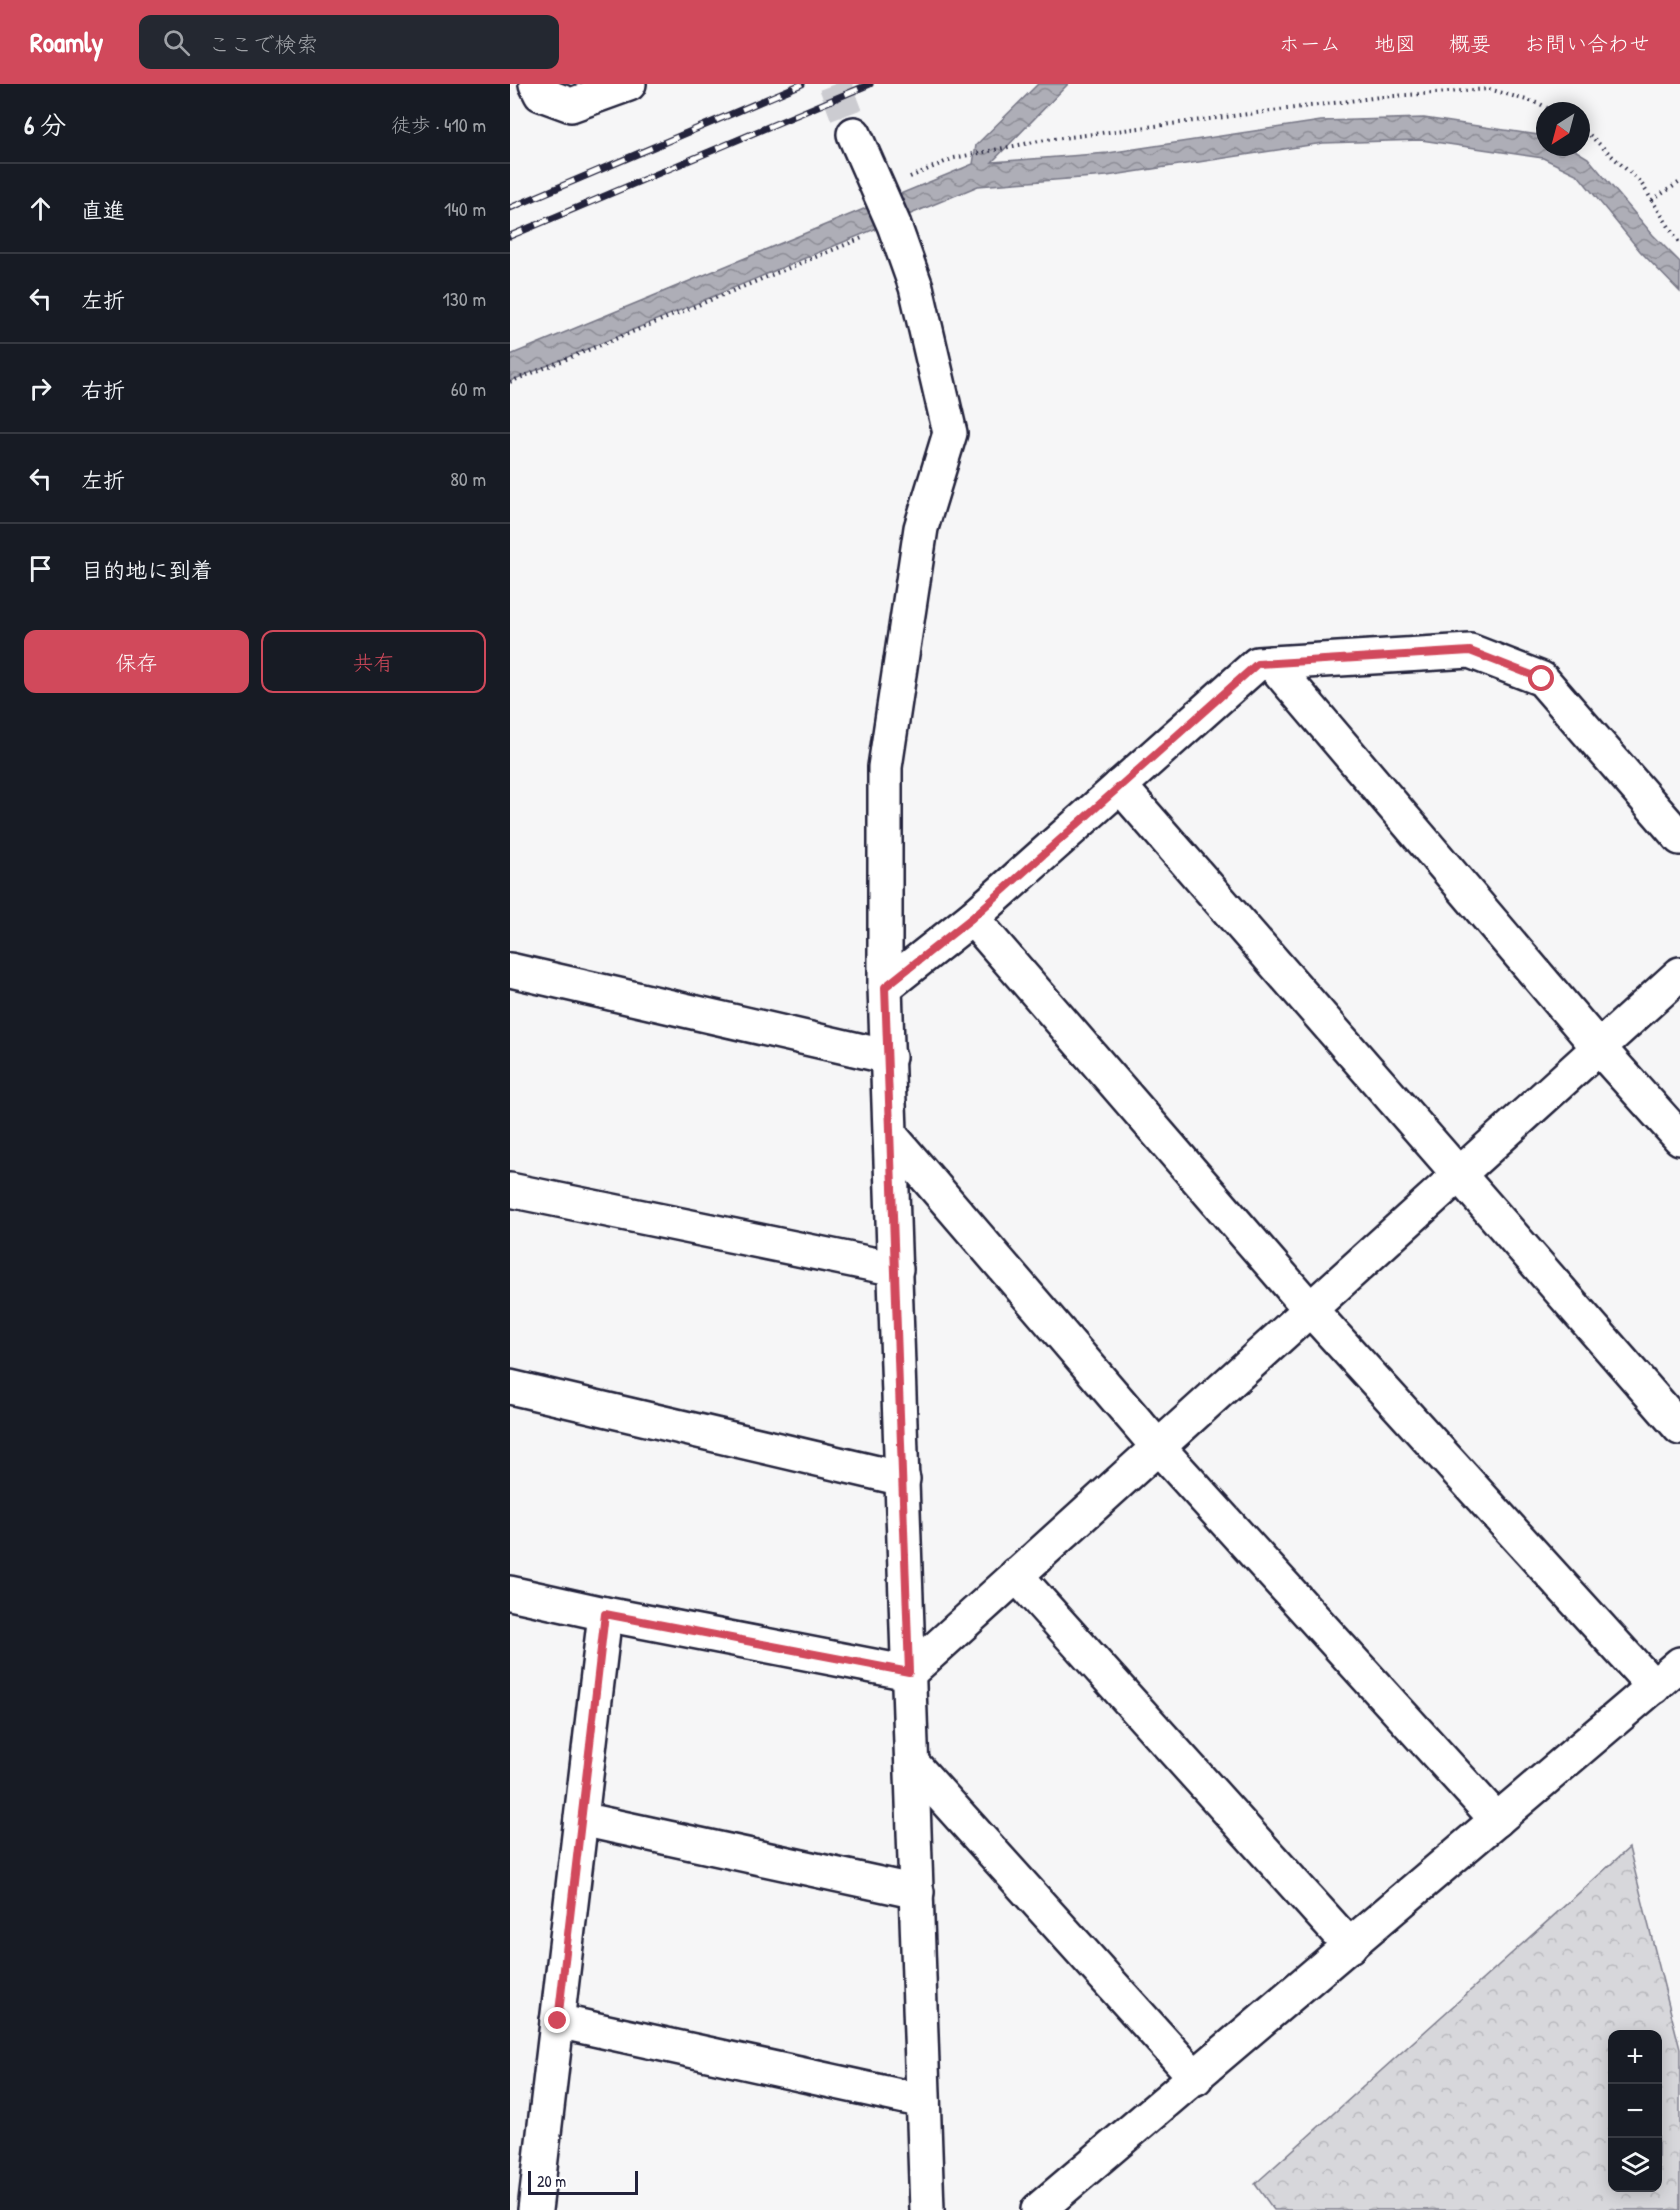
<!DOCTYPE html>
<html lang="ja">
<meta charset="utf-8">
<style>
body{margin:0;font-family:"Patrick Hand","Klee One",sans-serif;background:#242831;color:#f1f3f6}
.controls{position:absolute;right:18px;bottom:18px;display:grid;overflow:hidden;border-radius:12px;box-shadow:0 3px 15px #0003}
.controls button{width:54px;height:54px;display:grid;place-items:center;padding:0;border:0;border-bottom:2px solid #363941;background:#171b24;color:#f1f3f6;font:30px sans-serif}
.compass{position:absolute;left:1026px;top:18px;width:54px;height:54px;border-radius:50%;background:#171b24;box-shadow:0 3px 15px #0003;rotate:216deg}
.scale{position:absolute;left:18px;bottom:15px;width:110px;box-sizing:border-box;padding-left:6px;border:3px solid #22223b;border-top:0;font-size:16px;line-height:21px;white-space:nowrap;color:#22223b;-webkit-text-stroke:4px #fff;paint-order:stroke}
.stop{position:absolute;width:18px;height:18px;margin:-14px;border:4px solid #d1495b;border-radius:50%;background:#fff}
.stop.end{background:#d1495b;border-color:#fff;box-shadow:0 2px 6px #0008}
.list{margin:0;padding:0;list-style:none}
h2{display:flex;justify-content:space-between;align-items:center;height:78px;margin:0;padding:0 24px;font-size:26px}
h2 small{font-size:20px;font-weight:400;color:#9ea1a6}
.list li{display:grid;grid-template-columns:39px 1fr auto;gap:18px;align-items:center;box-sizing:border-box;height:90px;padding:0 24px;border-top:2px solid #363941}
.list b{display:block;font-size:22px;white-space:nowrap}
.list em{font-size:20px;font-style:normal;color:#9ea1a6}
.actions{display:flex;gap:12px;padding:18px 24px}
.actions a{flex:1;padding:14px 0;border:2px solid #d1495b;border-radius:12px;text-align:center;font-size:21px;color:#d1495b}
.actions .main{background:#d1495b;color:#fff}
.icon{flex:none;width:33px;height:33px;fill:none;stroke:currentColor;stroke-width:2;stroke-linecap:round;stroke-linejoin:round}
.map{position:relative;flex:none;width:1170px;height:2126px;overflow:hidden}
header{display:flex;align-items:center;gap:36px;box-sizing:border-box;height:84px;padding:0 30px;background:#d1495b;color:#fff}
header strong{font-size:28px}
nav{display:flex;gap:33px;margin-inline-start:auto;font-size:21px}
.search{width:420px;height:54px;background:#242831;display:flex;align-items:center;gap:15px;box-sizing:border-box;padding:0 21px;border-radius:12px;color:#9ea1a6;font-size:22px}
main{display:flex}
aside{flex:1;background:#171b24}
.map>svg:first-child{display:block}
.forest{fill:url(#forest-crowns);stroke:#7c7c8b;stroke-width:1.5;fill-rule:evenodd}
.water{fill:url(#water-waves);stroke:#767685;stroke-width:1.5}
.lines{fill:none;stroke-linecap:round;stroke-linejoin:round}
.minor-tunnel{stroke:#ccccd1;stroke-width:33;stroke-dasharray:33 16;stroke-linecap:butt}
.minor-casing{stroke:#22223b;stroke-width:38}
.path{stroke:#22223b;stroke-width:4;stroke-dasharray:1.5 4.5;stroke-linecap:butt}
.minor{stroke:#fff;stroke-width:33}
.rail-casing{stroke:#22223b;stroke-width:7}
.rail{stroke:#fff;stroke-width:4.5;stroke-dasharray:14;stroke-linecap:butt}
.route{stroke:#d1495b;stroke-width:8}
</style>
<header>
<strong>Roamly</strong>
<div class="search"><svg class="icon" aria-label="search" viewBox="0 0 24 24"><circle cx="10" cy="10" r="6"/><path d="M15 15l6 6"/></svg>ここで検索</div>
<nav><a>ホーム</a><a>地図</a><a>概要</a><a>お問い合わせ</a></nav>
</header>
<main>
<aside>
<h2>6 分<small>徒歩 · 410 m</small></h2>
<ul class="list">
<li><svg class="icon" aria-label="ahead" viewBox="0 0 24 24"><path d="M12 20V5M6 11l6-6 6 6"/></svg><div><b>直進</b></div><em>140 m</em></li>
<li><svg class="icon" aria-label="left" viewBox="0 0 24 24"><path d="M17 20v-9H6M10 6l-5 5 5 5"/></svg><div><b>左折</b></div><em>130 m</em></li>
<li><svg class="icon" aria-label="right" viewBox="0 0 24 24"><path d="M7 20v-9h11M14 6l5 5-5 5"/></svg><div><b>右折</b></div><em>60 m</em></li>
<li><svg class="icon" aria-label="left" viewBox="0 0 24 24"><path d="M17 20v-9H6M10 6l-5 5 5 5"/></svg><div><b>左折</b></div><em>80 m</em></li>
<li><svg class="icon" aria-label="arrive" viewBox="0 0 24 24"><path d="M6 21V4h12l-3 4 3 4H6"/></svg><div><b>目的地に到着</b></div></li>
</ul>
<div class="actions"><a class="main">保存</a><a>共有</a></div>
</aside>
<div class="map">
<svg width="1170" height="2126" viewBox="0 0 1170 2126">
<defs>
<pattern id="forest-crowns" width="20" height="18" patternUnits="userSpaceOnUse" patternTransform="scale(1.5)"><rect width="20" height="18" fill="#d7d7db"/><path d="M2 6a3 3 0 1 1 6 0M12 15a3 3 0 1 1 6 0" fill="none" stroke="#b8b8bd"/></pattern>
<pattern id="water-waves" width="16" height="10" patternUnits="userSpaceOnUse" patternTransform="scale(1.5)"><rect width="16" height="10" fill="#aeaeb7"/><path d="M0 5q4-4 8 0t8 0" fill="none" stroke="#8d8d96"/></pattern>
</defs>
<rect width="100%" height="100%" fill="#f6f6f7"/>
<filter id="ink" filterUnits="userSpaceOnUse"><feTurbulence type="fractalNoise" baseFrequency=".0167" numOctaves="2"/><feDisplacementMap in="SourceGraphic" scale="12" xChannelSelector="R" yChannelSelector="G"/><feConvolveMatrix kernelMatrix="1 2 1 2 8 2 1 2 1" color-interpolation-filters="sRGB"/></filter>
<g filter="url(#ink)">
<path class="forest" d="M1119,1764L1170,1965V2126H764L745,2100ZM1102,1950H1148V2104H1102Z"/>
<polygon class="water" points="528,0 558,0 482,78 598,69 811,37 914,34 1035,52 1035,63 1060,63 1078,74 1143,151 1170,178 1170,208 1130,167 1068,91 1033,74 911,56 813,59 597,92 468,102 0,297 0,271 463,80 466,61"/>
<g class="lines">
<polyline class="minor-tunnel" points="325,0 344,50"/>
<defs>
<g id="minor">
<polyline points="26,0 31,10 61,21 119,0"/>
<polyline points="344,50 384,141 406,203 440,349 411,444 375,683 375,903 417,2126"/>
<polyline points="762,579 1089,964 1170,1054"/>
<polyline points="610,702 1170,1344"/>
<polyline points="462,834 800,1225 1144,1603"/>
<polyline points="0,886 379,973"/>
<polyline points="375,903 462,834 747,580 960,567 1032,595 1170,754"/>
<polyline points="381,1052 648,1363 987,1736"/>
<polyline points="0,1106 386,1185"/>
<polyline points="0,1303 393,1395"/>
<polyline points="506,1491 840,1862"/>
<polyline points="0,1509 95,1530 399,1589 1170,890"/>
<polyline points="402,1679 686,1994"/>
<polyline points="71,1735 407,1808"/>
<polyline points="47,1937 413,2017"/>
<polyline points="25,2126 95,1530"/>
<polyline points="528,2126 1170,1580"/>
</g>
</defs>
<use href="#minor" class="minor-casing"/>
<g class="path">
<polyline points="1071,43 1131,99 1170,160"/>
<polyline points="400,93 444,74 529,57 870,13 979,5 1030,20 1042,27"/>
<polyline points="1142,116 1170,98"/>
<polyline points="0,298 352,154"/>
</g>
<use href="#minor" class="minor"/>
<defs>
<g id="rail">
<polyline points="0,124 292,0"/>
<polyline points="0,152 360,0"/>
</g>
</defs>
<use href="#rail" class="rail-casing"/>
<use href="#rail" class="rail"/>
</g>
</g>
<g class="lines" filter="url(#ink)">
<polyline class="route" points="48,1937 95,1530 399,1588 375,903 462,834 747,580 960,567 1032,595"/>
</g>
</svg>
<div class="controls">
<button>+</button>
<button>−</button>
<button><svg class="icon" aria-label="layers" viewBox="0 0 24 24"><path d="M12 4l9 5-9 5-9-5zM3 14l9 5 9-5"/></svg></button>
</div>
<svg class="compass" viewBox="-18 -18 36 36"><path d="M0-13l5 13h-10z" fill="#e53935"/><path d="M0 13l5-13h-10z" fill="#9ea1a6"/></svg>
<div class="scale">20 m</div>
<div class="stop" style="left:1032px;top:595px"></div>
<div class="stop end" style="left:48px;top:1937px"></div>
</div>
</main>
